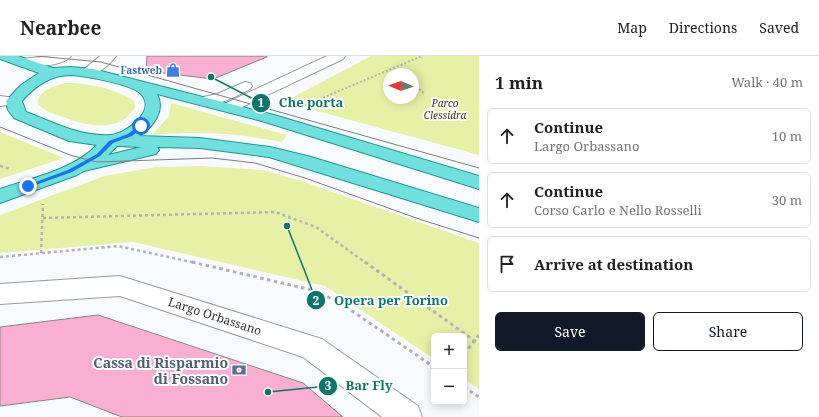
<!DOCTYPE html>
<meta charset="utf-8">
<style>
body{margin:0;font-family:"Noto Serif",serif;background:#f2f2f2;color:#202124}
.controls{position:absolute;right:12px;bottom:12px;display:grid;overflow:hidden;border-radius:6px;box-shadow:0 2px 10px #0003}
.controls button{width:36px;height:36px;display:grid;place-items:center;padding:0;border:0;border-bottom:1px solid #e0e0e0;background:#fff;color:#202124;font:20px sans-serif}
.compass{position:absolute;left:383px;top:12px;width:36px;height:36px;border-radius:50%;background:#fff;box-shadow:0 2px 10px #0003;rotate:272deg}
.stop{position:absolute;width:12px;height:12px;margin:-9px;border:3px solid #1a73e8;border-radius:50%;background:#fff}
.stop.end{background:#1a73e8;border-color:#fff;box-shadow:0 1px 4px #0008}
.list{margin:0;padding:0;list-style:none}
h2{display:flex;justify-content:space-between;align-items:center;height:52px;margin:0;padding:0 16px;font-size:17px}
h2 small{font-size:13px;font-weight:400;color:#757577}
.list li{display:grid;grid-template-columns:26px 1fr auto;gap:12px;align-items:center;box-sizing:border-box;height:56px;margin:0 8px 8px;padding:0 8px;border:1px solid #e0e0e0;border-radius:6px}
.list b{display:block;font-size:15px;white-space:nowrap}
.list p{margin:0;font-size:13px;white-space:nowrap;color:#757577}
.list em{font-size:13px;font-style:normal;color:#757577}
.actions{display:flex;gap:8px;padding:12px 16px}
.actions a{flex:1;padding:9px 0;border:1px solid #111827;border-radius:6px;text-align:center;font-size:14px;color:#111827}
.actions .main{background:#111827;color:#fff}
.icon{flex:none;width:22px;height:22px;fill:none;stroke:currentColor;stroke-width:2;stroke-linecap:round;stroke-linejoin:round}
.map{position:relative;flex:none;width:479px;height:361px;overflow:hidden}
header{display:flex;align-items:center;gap:24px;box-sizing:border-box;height:56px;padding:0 20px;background:#fff;border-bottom:1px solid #e0e0e0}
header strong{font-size:19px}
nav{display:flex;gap:22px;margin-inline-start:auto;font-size:14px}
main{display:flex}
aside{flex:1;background:#fff}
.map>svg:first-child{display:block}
.green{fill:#e7f0a7;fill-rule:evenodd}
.building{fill:#f8afd1;stroke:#898385}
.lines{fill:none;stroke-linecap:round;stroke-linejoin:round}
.minor-casing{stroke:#979ba0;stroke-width:2}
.major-casing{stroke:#1f9694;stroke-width:2}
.path-far2{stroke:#b1b3b6;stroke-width:2;stroke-dasharray:2 2;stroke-linecap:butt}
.path-far1{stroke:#b1b3b6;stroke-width:2.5;stroke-dasharray:3 3;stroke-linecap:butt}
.path{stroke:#b1b3b6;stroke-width:3;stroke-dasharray:3.5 3.5;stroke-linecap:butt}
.minor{fill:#fff;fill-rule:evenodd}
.major{fill:#71dfdd;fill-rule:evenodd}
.tram{stroke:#7c7e81;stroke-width:1}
.route{fill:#1a73e8}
.labels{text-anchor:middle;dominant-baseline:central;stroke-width:4;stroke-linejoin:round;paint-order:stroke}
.far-shop-label{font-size:10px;font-weight:bold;fill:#366cbe;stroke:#fff;text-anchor:end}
.far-park-label{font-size:10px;font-style:italic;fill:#3a3d15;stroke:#fff}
.street-label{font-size:12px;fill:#343538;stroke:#fff}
.near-service-label{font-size:14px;font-weight:bold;fill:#4e5e75;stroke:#fff;text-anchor:end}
.leader{fill:none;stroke:#0f766e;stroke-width:1.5}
.callout-dot{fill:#0f766e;stroke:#fff;stroke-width:1.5}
.mark-label{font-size:12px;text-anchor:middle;font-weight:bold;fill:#fff}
.callout-label{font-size:13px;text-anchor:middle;font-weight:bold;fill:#0f766e;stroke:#fff;stroke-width:4;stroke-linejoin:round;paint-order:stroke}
</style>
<header>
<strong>Nearbee</strong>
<nav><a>Map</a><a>Directions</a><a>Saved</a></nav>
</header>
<main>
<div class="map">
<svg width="479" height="361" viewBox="0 0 479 361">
<rect width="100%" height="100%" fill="#f8fbfe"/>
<g class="green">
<path d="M371,0H479V99L284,46ZM389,18H413V42H389Z"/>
<path d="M65,27C85,26 118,33 134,45L135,51C120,78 86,70 63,61C54,58 45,55 38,49C36,35 54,30 65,27Z"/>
<path d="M171,47L287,79L282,86C236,77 198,75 152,79L169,60Z"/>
<polygon points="0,76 64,102 0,123"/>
<polygon points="202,110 263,114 301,125 479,187 479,333 464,323 464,280 434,280 434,303 325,230 133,186 0,197 0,159 104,120 156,111"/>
</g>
<g class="building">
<polygon points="147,0 267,0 267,1 213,23 146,15"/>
<polygon points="98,259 303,327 343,361 122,361 70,341 0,350 0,271"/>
</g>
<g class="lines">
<defs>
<g id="minor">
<path d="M52,0H71C64,10 31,12 20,9L18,6L20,3Z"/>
<path d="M100,0H116C110,9 94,22 83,19L81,16Z"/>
<polygon points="327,0 345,0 343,3 236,54 230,56 224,54 222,51 224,48"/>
<path d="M245,26L250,27L252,30L250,33C236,40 216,52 199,48L197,45L199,42L217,38Z"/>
<polygon points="0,40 15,42 17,45 15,48 0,50"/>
<polygon points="120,220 322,283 418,350 422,361 382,361 303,301 120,240 0,248 0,228"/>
</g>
<path id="major" d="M0,0H18L53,12L71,11L93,13L274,59L479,120V133L262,65L157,38C166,55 153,71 139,80L200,82L270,91L311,101L479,152V166L269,101L200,92L157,91L159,94L156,98L84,115L77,119L0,147V133C32,122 73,114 97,89L69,85L14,62L8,54L6,45L21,29L39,17L0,3ZM71,19C85,20 132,28 141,38C157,55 126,78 110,79C80,81 53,66 26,56L22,45C35,30 51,19 71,19ZM117,90L142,91L108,99Z"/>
</defs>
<use href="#minor" class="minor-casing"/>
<use href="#major" class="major-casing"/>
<g class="path-far2">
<polyline points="394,13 400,18"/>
<polyline points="413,28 424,37"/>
<polyline points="301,51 422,0"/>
</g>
<g class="path-far1">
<polyline points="0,110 10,113"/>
<polyline points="43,162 275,156 316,171 366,207"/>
<polyline points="41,197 43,148"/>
<polyline points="0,201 118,190 196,207"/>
</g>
<g class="path">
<polyline points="192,206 316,235 342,248 434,311"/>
<polyline points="365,206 479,288"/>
<polyline points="464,298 479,279"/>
<polyline points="464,331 479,341"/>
</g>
<use href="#minor" class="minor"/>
<use href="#major" class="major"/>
<g class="tram">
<polyline points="36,0 101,6 479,112"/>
<polyline points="0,71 70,99 97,106 212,102 255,107 305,122 419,163 479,182"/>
</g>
</g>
<polygon class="route" points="141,68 143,71 132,80 113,87 100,100 72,116 30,131 25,130 68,114 97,98 109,85 128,78"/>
<defs>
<symbol id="shop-bare" viewBox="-9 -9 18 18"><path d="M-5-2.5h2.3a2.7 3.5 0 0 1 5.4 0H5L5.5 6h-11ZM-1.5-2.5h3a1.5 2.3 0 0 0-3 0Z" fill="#3f7fe0" stroke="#fff" stroke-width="2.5" paint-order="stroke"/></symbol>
<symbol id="bank-bare" viewBox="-9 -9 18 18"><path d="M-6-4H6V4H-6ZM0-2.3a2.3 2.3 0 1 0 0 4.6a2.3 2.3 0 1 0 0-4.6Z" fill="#5c6f8a" stroke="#fff" stroke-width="2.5" paint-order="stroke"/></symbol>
</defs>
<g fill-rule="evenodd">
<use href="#shop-bare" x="163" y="4" width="20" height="20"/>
<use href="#bank-bare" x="229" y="304" width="20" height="20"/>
</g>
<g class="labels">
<g class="far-shop-label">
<text x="162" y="14">Fastweb</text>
</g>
<g class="far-park-label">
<text x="445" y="47">Parco<tspan x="445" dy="12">Clessidra</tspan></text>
</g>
<g class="street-label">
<text transform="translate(215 260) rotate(18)">Largo Orbassano</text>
</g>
<g class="near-service-label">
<text x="228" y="306">Cassa di Risparmio<tspan x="228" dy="16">di Fossano</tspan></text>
</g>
</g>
<path class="leader" d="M211 21L261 47M287 170L316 244M268 336L328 330"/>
<g class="callout-dot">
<circle cx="211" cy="21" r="4"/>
<circle cx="287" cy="170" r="4"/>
<circle cx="268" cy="336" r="4"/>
<circle cx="261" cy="47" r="10"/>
<circle cx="316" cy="244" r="10"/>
<circle cx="328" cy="330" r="10"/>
</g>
<g class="mark-label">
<text x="261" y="51">1</text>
<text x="316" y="249">2</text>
<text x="328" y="334">3</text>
</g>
<g class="callout-label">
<text x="311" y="51">Che porta</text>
<text x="391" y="249">Opera per Torino</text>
<text x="369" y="334">Bar Fly</text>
</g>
</svg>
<div class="controls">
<button>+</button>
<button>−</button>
</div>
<svg class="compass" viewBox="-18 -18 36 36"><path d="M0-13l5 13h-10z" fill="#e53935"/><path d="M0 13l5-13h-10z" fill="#757577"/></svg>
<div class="stop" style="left:141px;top:70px"></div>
<div class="stop end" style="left:28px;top:130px"></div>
</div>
<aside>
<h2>1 min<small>Walk · 40 m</small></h2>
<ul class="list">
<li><svg class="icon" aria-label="ahead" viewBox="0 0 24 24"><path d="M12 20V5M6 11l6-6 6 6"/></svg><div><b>Continue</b><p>Largo Orbassano</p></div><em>10 m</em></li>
<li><svg class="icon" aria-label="ahead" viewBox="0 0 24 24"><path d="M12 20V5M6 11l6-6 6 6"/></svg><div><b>Continue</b><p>Corso Carlo e Nello Rosselli</p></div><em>30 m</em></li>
<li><svg class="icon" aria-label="arrive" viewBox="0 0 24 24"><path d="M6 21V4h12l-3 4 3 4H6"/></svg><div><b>Arrive at destination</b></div></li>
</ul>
<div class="actions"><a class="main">Save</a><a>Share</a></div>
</aside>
</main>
